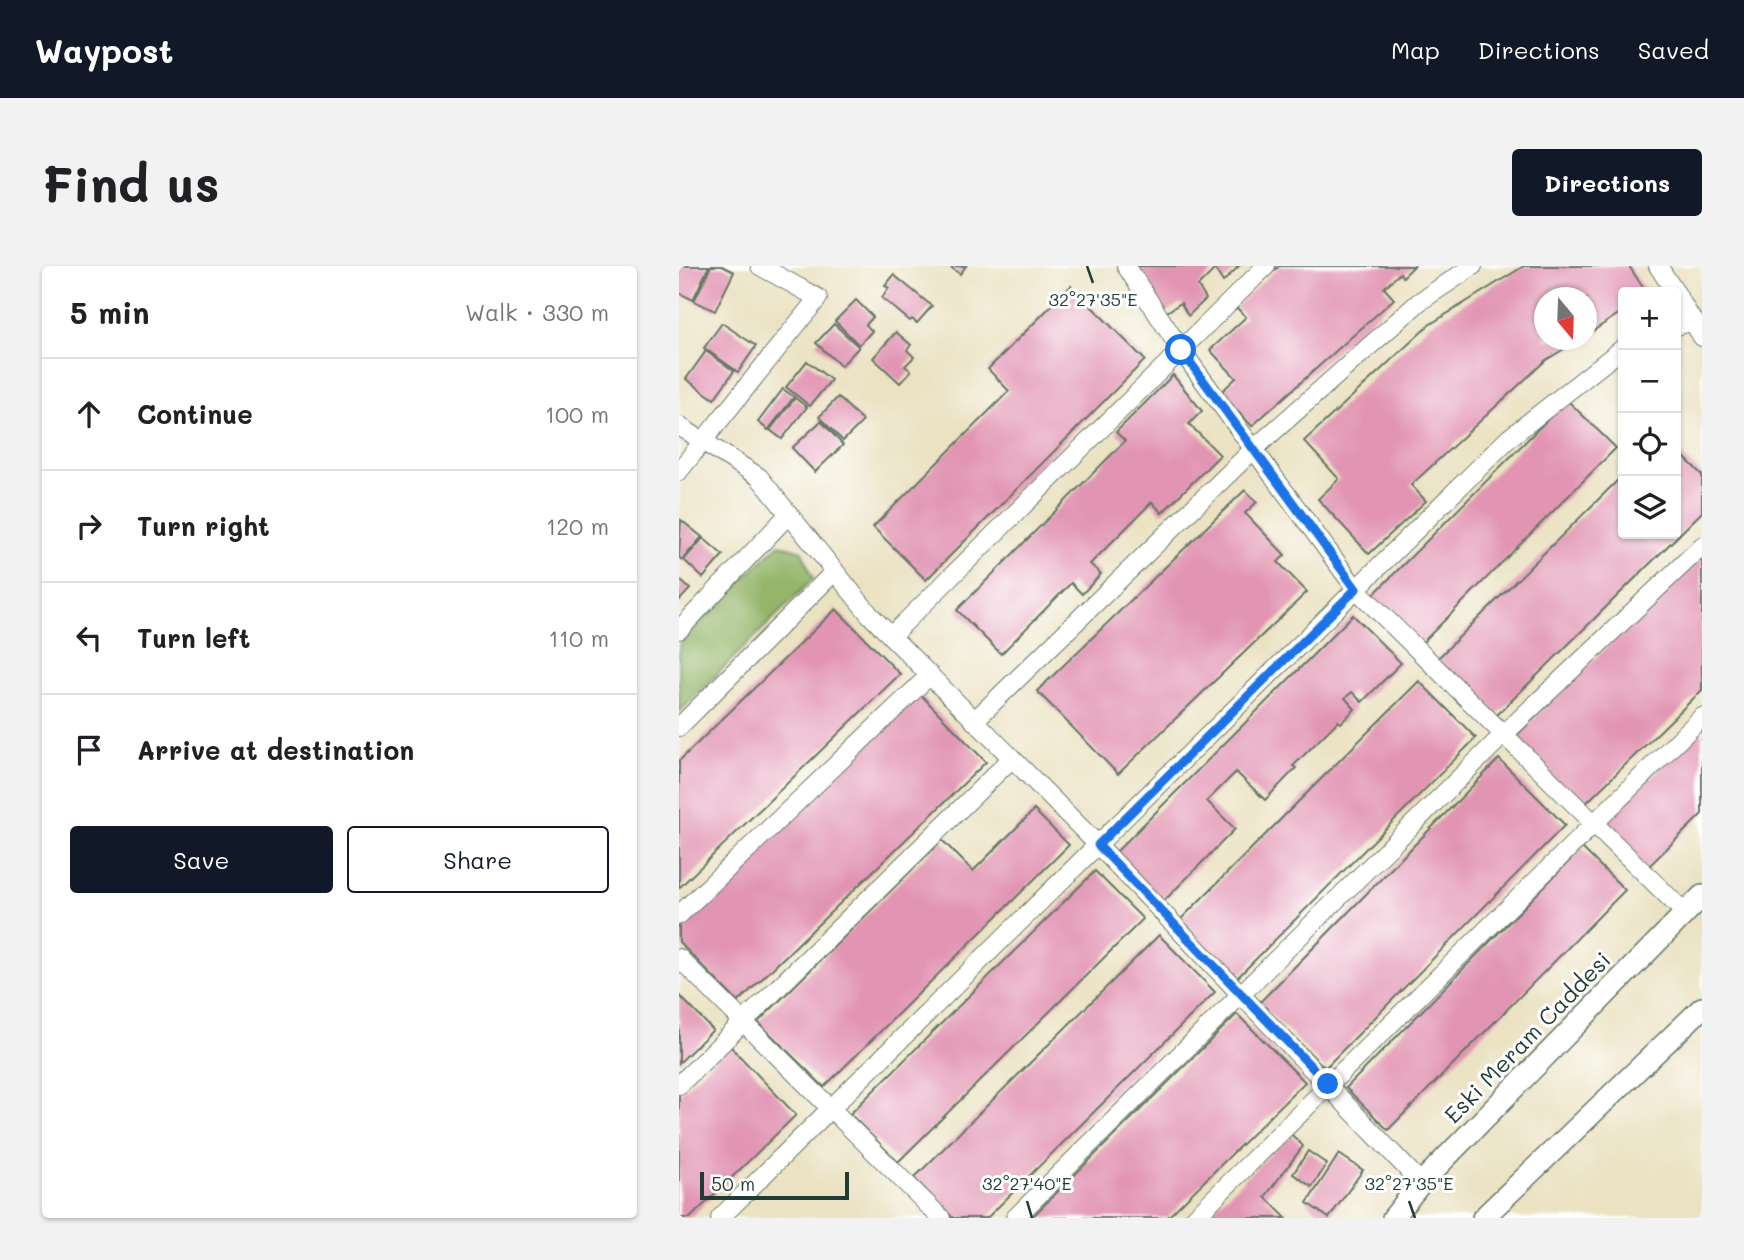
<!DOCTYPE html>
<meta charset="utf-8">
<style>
body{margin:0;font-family:Mali,sans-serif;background:#f2f2f2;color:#202124}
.controls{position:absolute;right:21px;top:21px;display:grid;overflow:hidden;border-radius:7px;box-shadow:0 2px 5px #0004}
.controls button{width:63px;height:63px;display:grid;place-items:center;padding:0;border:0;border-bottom:2px solid #e0e0e0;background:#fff;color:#202124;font:35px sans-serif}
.compass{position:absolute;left:855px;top:21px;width:63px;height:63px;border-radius:50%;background:#fff;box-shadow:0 2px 5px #0004;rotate:161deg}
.scale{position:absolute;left:21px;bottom:18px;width:149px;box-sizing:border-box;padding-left:7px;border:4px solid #1f3d34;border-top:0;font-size:19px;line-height:24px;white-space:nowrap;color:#1f3d34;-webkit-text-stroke:5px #fff;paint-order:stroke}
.stop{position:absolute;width:21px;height:21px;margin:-16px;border:5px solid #1a73e8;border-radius:50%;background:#fff}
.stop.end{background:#1a73e8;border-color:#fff;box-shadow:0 2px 7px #0008}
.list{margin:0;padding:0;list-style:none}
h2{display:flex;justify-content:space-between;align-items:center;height:91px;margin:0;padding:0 28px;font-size:30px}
h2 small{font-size:23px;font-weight:400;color:#757577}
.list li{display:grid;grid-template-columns:46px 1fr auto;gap:21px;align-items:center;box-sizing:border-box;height:112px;padding:0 28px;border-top:2px solid #e0e0e0}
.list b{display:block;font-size:26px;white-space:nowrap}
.list em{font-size:23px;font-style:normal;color:#757577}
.actions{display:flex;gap:14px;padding:21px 28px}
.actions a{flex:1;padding:16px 0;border:2px solid #111827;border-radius:7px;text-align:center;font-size:24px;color:#111827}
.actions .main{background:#111827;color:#fff}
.icon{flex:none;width:38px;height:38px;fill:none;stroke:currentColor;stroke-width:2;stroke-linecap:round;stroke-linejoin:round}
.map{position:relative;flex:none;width:1023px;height:952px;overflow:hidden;border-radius:7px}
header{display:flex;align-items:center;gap:42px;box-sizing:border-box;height:98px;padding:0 35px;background:#111827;color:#fff}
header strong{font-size:33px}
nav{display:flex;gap:38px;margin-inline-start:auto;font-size:24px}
.intro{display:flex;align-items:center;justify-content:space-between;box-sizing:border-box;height:168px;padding:0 42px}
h1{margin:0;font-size:49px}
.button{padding:18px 32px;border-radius:7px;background:#111827;color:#fff;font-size:24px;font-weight:700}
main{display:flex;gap:42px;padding:0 42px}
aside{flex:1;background:#fff;border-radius:7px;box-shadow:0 2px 5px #0004}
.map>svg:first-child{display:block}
.forest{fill:#95b66a;stroke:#5a7a4f;stroke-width:2}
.building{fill:#e295b3}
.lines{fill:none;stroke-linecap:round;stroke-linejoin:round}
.minor-casing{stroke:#676;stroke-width:20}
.tertiary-casing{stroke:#676;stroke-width:24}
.minor{stroke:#fff;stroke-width:18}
.tertiary{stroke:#fff;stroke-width:21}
.route{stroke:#1a73e8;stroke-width:9}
.ticks{fill:none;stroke:#1f3d34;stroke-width:2.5}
.labels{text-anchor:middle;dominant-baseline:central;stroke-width:6;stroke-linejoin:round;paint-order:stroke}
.street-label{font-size:23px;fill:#1f3d34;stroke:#fff}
.ticks-label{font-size:18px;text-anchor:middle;fill:#1f3d34;stroke:#fff;stroke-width:6;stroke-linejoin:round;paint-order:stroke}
</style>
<header>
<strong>Waypost</strong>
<nav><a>Map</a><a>Directions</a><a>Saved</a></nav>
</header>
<div class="intro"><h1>Find us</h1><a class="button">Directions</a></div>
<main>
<aside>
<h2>5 min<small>Walk · 330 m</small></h2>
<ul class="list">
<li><svg class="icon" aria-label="ahead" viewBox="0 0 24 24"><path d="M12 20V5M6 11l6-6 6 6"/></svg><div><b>Continue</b></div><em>100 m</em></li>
<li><svg class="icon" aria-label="right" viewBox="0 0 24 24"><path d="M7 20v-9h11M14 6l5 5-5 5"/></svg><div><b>Turn right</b></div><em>120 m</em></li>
<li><svg class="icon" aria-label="left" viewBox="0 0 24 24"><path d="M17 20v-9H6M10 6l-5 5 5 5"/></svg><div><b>Turn left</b></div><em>110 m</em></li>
<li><svg class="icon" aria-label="arrive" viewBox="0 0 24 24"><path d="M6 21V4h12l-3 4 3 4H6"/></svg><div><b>Arrive at destination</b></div></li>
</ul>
<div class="actions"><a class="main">Save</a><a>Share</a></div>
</aside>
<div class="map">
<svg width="1023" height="952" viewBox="0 0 1023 952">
<rect width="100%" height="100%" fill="#fff"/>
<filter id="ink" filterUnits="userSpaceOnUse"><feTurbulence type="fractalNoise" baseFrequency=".0143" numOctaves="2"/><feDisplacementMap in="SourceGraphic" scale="14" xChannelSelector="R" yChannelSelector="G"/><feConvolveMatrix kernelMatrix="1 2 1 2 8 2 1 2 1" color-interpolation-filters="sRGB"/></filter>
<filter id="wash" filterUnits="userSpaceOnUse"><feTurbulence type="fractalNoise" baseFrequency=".00686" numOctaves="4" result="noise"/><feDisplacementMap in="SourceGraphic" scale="28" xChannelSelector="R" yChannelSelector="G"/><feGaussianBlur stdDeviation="1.57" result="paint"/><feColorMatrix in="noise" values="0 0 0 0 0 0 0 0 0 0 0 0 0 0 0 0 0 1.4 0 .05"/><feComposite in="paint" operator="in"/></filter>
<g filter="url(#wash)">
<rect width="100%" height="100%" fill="#ebe2c2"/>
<polygon class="forest" points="100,278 123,285 134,313 0,446 0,378"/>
<g id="blocks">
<g class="building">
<polygon points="0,0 30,0 14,34 0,27"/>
<polygon points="32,0 43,0 55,6 36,45 15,35"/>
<polygon points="270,0 287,0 281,8"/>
<polygon points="457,0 560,0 544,16 536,3 519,20 527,33 509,50 502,37 486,47"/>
<polygon points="600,0 735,0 724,11 721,7 705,22 715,33 573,160 541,127 557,112 531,84 567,51 557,41"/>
<polygon points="845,0 950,0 967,26 944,26 944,45 908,69 908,32 866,32 866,74 900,74 867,94 732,219 747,235 690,288 639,233 660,213 625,175 750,59"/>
<polygon points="215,9 253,40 238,57 233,53 231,55 203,32 210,22 206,20"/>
<polygon points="392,20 466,94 247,314 194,261 330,125 309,103"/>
<polygon points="177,34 194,51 187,59 193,65 180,79 156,55"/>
<polygon points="43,57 77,80 59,106 25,82"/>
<polygon points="155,58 180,81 162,100 137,77"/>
<polygon points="217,66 232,79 228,84 235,91 226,100 232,105 221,117 194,92"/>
<polygon points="27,85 55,105 35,133 7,113"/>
<polygon points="128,95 152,114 131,140 107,121"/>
<polygon points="494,109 523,145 510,158 541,189 483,247 473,236 411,298 422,308 403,328 392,317 322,388 278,344 446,175 437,166"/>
<polygon points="104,123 115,131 89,164 79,156"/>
<polygon points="159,131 184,155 164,175 140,151"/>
<polygon points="116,132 128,141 103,173 91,164"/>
<polygon points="888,134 937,182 738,382 689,334"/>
<polygon points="142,155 164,179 136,206 113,182"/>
<polygon points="997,183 1023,209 1023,246 814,453 756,395 944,209 944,268 997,268"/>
<polygon points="566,224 578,236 566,247 606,289 599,296 628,326 439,508 358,425"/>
<polygon points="2,254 23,271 3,294 0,291"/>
<polygon points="24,272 44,289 24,312 5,294"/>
<polygon points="1023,287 1023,424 902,542 834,473"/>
<polygon points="0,313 11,323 0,335"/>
<polygon points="157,343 221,408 0,622 0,495"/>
<polygon points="674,349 722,397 683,436 673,426 666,432 676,443 662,457 659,455 614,500 617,502 586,534 557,506 528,535 556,563 481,639 432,591"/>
<polygon points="740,415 797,472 556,714 498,657"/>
<polygon points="240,427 307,496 59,736 0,676 0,659"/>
<polygon points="1023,461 1023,548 965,605 921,561"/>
<polygon points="820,493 886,559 646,802 580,737"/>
<polygon points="355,544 390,579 145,821 79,756 263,574 294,605"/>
<polygon points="903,582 946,624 709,864 667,822"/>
<polygon points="416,605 464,653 219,896 171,848"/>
<polygon points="480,669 536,726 308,952 274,952 235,912"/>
<polygon points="0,729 34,764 0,797"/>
<polygon points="558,748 626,816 488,952 352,952"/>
<polygon points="50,779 117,849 11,952 0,952 0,828"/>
<polygon points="612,868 624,880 586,931 607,952 524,952"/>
<polygon points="629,885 648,898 633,921 614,908"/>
<polygon points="660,888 684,904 650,952 628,937"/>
</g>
</g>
</g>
<g filter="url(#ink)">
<use href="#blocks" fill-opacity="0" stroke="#676" stroke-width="2"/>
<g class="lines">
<defs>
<g id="minor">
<polyline points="447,0 502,84 677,323 1006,647"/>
<polyline points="979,0 996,26"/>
<polyline points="997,27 1023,71"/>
<polyline points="997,60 1015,55"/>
<polyline points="0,160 80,211 191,349 419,579 742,917"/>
<polyline points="0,205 139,32 81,0"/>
<polyline points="0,364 110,248"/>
<polyline points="212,370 587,0"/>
<polyline points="295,455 576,182 740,36 794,0"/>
<polyline points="0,461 156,305"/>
<polyline points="0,649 251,409"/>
<polyline points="0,692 262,952"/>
<polyline points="0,819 333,492"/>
<polyline points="41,952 830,172 944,82"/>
<polyline points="336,952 824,469 1023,280"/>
<polyline points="515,952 1023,451"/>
</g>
<g id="tertiary">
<polyline points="714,952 742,917 1023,630"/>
<polyline points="804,952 1023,742"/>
</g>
</defs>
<use href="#minor" class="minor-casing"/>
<use href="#tertiary" class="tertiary-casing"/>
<use href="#minor" class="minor"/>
<use href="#tertiary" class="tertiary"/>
</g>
</g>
<g class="lines" filter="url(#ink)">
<polyline class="route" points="502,84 677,323 419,579 649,818"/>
</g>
<path class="ticks" d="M408,0L414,17M348,935L353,952M730,935L736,952"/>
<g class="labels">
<g class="street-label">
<text transform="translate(848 771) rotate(-46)">Eski Meram Caddesi</text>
</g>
</g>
<g class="ticks-label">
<text x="414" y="40">32°27'35"E</text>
<text x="348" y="924">32°27'40"E</text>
<text x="730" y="924">32°27'35"E</text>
</g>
</svg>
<div class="controls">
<button>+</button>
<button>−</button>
<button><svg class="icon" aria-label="locate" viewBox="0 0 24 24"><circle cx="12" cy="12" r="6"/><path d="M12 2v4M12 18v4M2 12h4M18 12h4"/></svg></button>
<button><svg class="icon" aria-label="layers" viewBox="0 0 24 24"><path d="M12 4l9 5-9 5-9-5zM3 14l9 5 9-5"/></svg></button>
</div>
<svg class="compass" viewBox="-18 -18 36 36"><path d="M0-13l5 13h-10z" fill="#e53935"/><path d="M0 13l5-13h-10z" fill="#757577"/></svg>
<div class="scale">50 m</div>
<div class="stop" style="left:502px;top:84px"></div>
<div class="stop end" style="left:649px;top:818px"></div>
</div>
</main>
